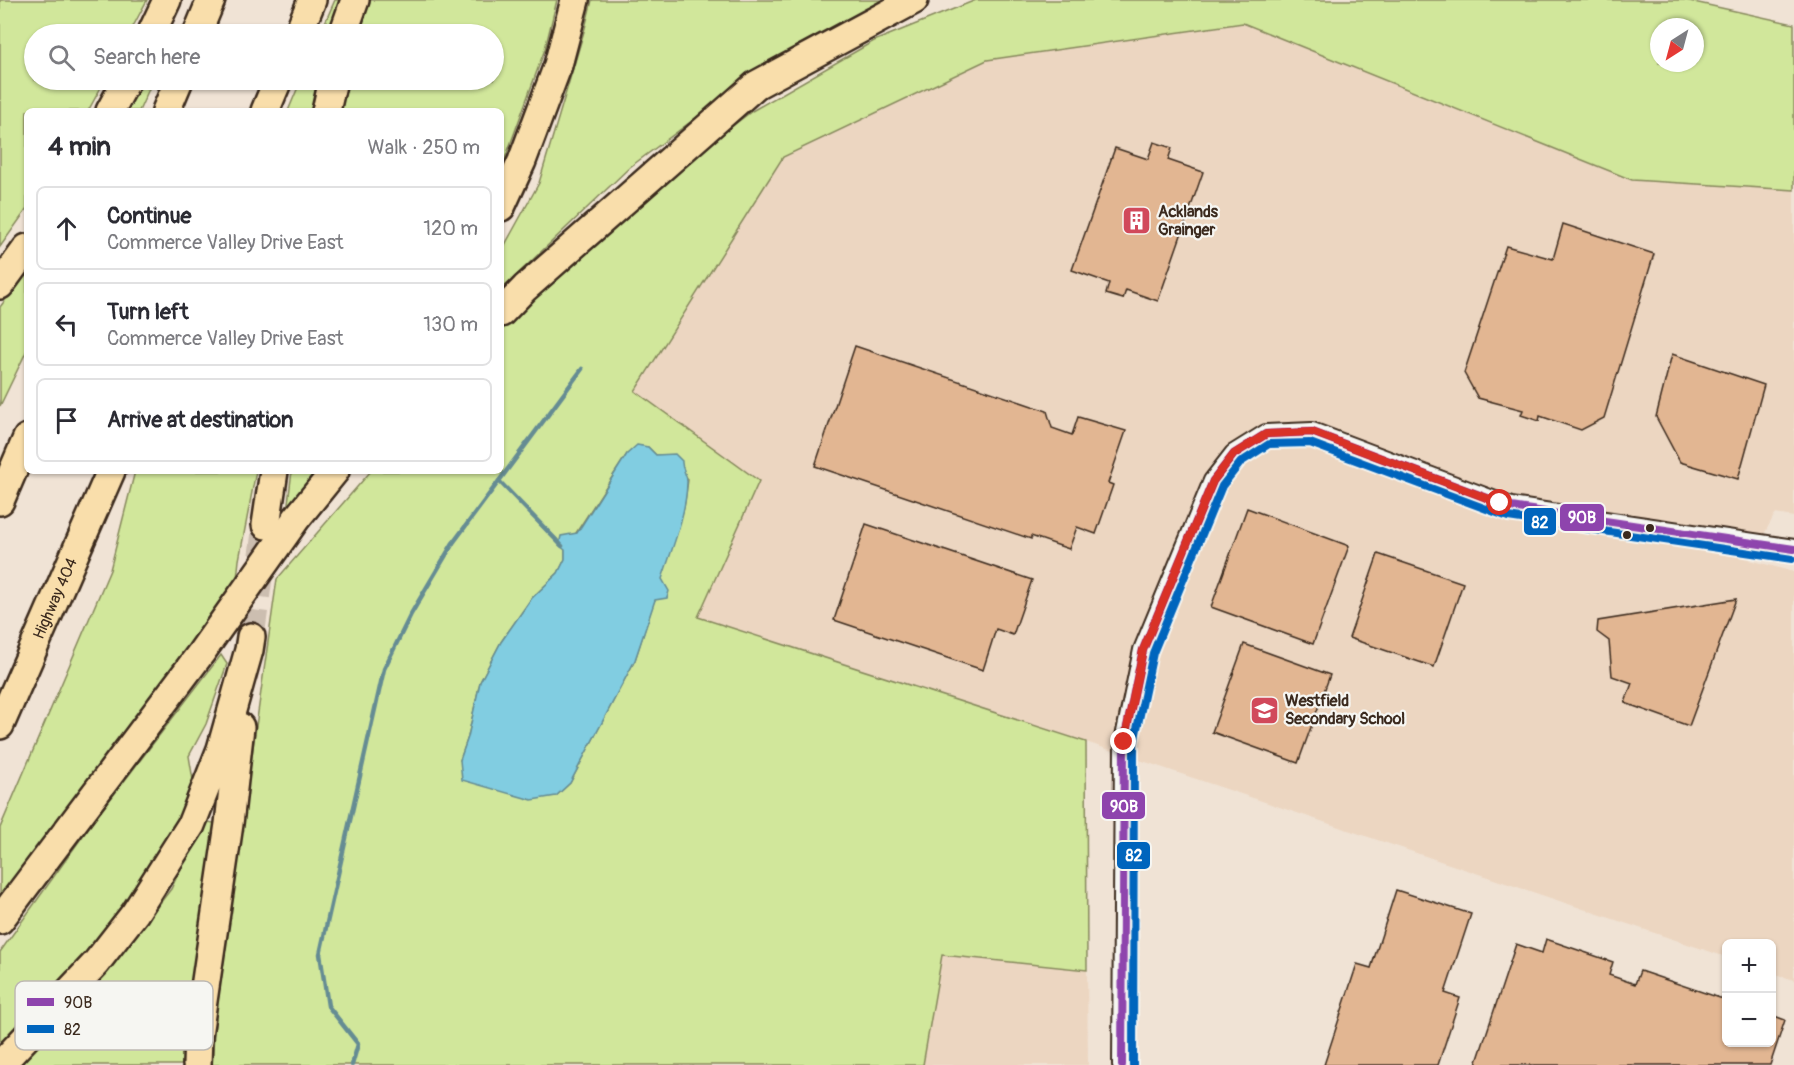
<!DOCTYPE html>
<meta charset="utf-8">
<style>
body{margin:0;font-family:Pangolin,sans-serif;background:#f7f7f7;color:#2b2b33}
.controls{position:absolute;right:18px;bottom:18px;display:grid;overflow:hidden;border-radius:9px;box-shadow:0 2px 4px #0004}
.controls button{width:54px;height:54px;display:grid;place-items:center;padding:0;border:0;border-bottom:2px solid #e1e1e2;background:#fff;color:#2b2b33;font:30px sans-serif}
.compass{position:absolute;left:1650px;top:18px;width:54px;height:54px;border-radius:50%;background:#fff;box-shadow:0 2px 4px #0004;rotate:216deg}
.stop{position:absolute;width:18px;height:18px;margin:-14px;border:4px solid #d93025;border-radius:50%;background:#fff}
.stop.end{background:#d93025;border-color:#fff;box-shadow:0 2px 6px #0008}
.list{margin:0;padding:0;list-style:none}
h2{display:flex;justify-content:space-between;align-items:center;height:78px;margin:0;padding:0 24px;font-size:26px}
h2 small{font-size:20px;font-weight:400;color:#7c7c81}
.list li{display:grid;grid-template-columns:39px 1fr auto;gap:18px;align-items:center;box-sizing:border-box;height:84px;margin:0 12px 12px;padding:0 12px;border:2px solid #e1e1e2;border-radius:9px}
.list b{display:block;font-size:22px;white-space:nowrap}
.list p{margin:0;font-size:20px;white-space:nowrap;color:#7c7c81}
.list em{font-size:20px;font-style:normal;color:#7c7c81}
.icon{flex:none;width:33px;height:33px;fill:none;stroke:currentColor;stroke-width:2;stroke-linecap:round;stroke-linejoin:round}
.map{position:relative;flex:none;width:1794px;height:1065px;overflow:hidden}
.search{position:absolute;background:#fff;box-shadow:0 2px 4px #0004;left:24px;top:24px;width:480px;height:66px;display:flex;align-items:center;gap:15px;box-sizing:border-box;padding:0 21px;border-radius:33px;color:#7c7c81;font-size:22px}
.panel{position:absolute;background:#fff;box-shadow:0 2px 4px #0004;left:24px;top:108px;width:480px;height:366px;border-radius:9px}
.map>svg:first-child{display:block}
.built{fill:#ecd6c1}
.green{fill:#d1e79b;stroke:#86885c;stroke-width:1.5;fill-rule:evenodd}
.water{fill:#81cde1;stroke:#658c93;stroke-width:1.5}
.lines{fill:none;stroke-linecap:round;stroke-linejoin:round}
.stream{stroke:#658c93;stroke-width:4.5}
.building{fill:#e2b692;stroke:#3b2a1e;stroke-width:1.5}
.motorway-tunnel{stroke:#ccbeb0;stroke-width:27;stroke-dasharray:27 14;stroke-linecap:butt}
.tertiary-casing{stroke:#3b2a1e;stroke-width:22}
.motorway-casing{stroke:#3b2a1e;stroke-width:32}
.tertiary{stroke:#f6f6f2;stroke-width:18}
.motorway{stroke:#f9deab;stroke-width:27}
.bus-1-casing{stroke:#f6f6f2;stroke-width:12}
.bus-2-casing{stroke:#f6f6f2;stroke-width:12}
.bus-1{stroke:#8e44ad;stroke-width:8}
.bus-2{stroke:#0065bd;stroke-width:8}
.route{stroke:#d93025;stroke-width:8}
.bus-dot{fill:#3b2a1e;stroke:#f6f6f2;stroke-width:2}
.labels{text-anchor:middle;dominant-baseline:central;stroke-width:4.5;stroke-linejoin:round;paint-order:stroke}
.poi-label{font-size:16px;font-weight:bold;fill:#3b2a1e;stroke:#f6f6f2;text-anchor:start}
.street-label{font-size:16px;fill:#3b2a1e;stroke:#f6f6f2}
.key{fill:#f6f6f2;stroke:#beb9b2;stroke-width:1.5}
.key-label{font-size:16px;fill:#3b2a1e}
.line-badge{stroke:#f6f6f2;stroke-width:2}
.badge-label{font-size:16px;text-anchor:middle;font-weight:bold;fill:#fff}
</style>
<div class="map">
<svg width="1794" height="1065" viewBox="0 0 1794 1065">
<rect width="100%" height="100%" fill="#f0e3d5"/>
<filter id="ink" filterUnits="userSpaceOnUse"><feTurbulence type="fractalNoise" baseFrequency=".0167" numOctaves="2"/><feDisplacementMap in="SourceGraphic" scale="12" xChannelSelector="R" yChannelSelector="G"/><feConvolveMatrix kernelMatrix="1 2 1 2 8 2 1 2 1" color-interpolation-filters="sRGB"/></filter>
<g filter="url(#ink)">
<g class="built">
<polygon points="1243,23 1632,180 1794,190 1794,517 1775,514 1750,560 1794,572 1794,980 1772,973 1772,944 1726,944 1726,957 1086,742 698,617 759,481 635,392 783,157 987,60"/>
<polygon points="942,955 1087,970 1088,1065 923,1065"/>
</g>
<g class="green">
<polygon points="0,0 147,0 129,34 34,34 34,80 105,80 88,111 27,111 27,209 0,247"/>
<polygon points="335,0 344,0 335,34 320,34"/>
<polygon points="370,0 557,0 545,49 501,170 501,111 341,111 347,80 494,80 494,34 360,34"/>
<polygon points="592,0 903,0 712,106 630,167 501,290 501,252 539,183 585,28"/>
<path d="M976,0H1685L1794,24V190L1632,180L1243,23L987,60L783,157L635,391L759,481L698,617L1086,742L1087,970L942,955L923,1065H212L214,1033L228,923L277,579L371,471H501V329L632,203L752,111L874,41ZM1659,27H1695V63H1659ZM648,447L656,455H675L681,461V466L688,480L684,508L635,660L570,783L556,796L460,760L468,737L480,682L501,642L531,599L558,573L565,559V550L627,454Z"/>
<polygon points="301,80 324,80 316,111 288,111"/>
<polygon points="140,85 149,89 139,111 125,111"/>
<polygon points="27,271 27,350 0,406 0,307"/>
<polygon points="135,471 256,471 239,560 236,588 0,900 0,828 110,570"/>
<polygon points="292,471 321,471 286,519"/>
<polygon points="221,655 227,664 206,724 189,756 195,792 161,863 100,947 0,1054 0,952 92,823"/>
<polygon points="203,821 219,824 189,1065 18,1065 114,962 171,889"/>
</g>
<path class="water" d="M637,445L648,447L656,455L675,454L682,461C681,469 688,475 687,483C686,516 672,548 662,579L669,591L667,598L655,600L635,660L570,783L556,796L532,800L462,780L460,760L468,737L480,682L501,642L531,599L558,573L565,559V550L559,545L561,536L577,533L627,454Z"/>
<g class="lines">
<g class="stream">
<polyline points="499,481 562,546"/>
<polyline points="352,1065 358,1044 328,1006 320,954 384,669 411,614 453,543 582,369"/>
</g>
</g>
<g class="building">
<polygon points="1154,142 1172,148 1168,160 1203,172 1158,301 1126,290 1123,299 1106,294 1109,283 1072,270 1115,148 1148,159"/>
<polygon points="1563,224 1654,254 1604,418 1581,430 1540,416 1539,421 1521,415 1523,410 1478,398 1464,373 1506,246 1553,259"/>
<polygon points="855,346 1047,411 1052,428 1072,435 1078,417 1126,431 1108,483 1113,485 1096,534 1077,527 1069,549 1031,536 1031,539 815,466"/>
<polygon points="1672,354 1764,385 1738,479 1680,462 1656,417"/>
<polygon points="1247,508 1349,546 1313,644 1211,607"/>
<polygon points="866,524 1032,580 1013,635 996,629 983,670 834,620"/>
<polygon points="1378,554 1463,583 1434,667 1349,638"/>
<polygon points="1736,599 1689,726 1625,703 1632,683 1612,676 1609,641 1597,632 1598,621"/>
<polygon points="1244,644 1330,675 1298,763 1212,732"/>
<polygon points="1396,890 1471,914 1445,993 1460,998 1438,1065 1324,1065 1357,964 1371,968"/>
<polygon points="1546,939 1613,962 1609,975 1635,984 1640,971 1726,1000 1726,1042 1772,1042 1772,1015 1785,1020 1770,1065 1476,1065 1516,944 1542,953"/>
</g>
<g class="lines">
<polyline class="motorway-tunnel" points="251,637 266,525"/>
<defs>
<polyline id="tertiary" points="1122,1065 1124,742 1143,650 1213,481 1234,454 1266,434 1312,432 1511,507 1794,549"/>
<g id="motorway">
<polyline points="151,34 167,0"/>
<polyline points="197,34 211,0"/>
<polyline points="298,34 312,0"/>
<polyline points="343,34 355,0"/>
<polyline points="110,111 127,80"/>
<polyline points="166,111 179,80"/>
<polyline points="265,111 278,80"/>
<polyline points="326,111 333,80"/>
<polyline points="501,207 522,161 558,65 575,0"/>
<polyline points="0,285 27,248"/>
<polyline points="501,313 525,288 756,85 914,0"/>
<polyline points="0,501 27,438"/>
<polyline points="266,525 274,471"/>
<path id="s1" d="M0,725L111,471"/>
<polyline points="0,920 201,653 296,519 335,471"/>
<polyline points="0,1065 96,963 135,913 191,825 221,749 249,650 251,637"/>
<polyline points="197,1065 198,1035 229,824 240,727"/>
</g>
</defs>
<use href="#tertiary" class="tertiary-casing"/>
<use href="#motorway" class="motorway-casing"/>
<use href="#tertiary" class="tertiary"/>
<use href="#motorway" class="motorway"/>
<defs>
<polyline id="bus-1" points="1122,1065 1124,742 1143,650 1213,481 1234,454 1266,434 1312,432 1511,507 1794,549"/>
<polyline id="bus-2" points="1133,1065 1134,743 1153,653 1222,486 1241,462 1269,444 1310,443 1508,517 1792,559"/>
</defs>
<use href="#bus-1" class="bus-1-casing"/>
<use href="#bus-2" class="bus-2-casing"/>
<use href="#bus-1" class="bus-1"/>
<use href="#bus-2" class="bus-2"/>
</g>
</g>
<g class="lines" filter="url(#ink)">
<polyline class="route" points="1124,742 1143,650 1213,481 1234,454 1266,434 1312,432 1500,503"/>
</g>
<defs>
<symbol id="building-square" viewBox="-11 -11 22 22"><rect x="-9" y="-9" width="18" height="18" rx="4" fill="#d1495b" stroke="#f6f6f2"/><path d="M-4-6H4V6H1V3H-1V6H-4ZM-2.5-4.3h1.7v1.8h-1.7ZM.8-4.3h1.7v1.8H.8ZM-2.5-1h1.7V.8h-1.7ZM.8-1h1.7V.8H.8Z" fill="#fff"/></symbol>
<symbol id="school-square" viewBox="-11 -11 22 22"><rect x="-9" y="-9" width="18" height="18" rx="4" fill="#d1495b" stroke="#f6f6f2"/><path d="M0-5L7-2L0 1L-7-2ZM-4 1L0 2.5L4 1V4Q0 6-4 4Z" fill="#fff"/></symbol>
</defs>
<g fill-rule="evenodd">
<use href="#building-square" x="1120" y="204" width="33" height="33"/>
<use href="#school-square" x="1248" y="694" width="33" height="33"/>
</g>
<g class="bus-dot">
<circle cx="1650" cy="528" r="5"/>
<circle cx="1627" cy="535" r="5"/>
</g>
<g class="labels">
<g class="poi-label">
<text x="1158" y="212">Acklands<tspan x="1158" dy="18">Grainger</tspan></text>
<text x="1285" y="701">Westfield<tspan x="1285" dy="18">Secondary School</tspan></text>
</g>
<g class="street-label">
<text stroke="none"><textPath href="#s1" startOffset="138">Highway 404</textPath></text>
</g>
</g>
<rect x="15" y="981" width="198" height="69" rx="9" class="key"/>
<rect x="27" y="998" width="27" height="8" fill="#8e44ad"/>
<rect x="27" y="1025" width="27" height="8" fill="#0065bd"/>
<g class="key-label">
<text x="64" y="1008">90B</text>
<text x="64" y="1035">82</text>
</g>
<g class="line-badge">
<rect x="1559" y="503" width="46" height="29" rx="6" fill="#8e44ad"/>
<rect x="1523" y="507" width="34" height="29" rx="6" fill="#0065bd"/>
<rect x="1101" y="791" width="45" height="29" rx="6" fill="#8e44ad"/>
<rect x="1116" y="841" width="35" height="29" rx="6" fill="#0065bd"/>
</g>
<g class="badge-label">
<text x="1582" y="523">90B</text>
<text x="1540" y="528">82</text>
<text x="1124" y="812">90B</text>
<text x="1134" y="861">82</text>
</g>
</svg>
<div class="controls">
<button>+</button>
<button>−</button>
</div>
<svg class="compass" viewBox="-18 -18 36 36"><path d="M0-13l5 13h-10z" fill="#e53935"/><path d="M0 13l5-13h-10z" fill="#7c7c81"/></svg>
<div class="stop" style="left:1500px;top:503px"></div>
<div class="stop end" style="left:1124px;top:742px"></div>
<div class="search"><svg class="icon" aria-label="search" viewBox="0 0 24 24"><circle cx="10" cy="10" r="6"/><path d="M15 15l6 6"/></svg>Search here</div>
<section class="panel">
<h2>4 min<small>Walk · 250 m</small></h2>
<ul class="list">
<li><svg class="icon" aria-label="ahead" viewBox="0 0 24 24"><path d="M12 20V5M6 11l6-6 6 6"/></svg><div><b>Continue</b><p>Commerce Valley Drive East</p></div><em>120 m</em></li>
<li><svg class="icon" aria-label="left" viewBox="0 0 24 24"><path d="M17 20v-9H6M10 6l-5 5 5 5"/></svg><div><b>Turn left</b><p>Commerce Valley Drive East</p></div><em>130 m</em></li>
<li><svg class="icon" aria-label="arrive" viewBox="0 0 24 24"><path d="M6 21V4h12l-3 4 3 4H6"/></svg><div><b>Arrive at destination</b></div></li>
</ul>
</section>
</div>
